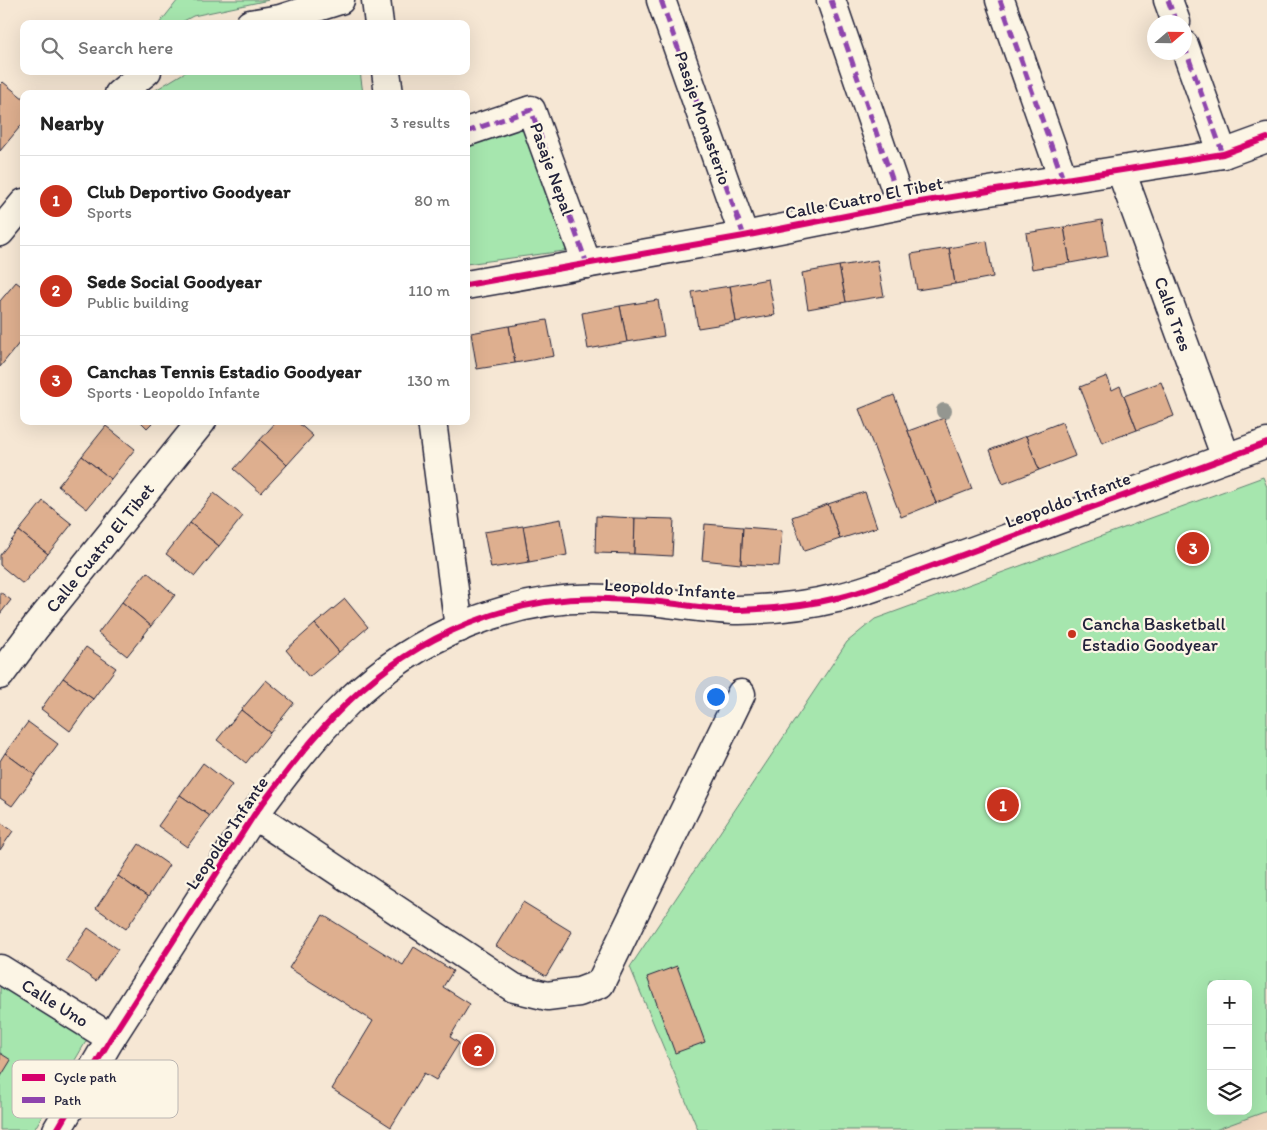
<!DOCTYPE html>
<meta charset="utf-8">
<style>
body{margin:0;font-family:Itim,sans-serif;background:#f6f6f6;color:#222}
.controls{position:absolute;right:15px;bottom:15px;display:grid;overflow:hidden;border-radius:10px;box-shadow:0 5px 20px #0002}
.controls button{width:45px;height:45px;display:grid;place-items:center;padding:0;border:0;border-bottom:1px solid #e0e0e0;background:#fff;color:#222;font:25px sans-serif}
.compass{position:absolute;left:1147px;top:15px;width:45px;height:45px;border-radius:50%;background:#fff;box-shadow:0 5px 20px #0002;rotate:70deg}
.you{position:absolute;left:715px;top:696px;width:18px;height:18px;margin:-12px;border:4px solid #fff;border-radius:50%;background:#1a73e8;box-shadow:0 0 0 8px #1a73e833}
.badge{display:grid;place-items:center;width:32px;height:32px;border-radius:50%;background:#c8321e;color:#fff;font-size:16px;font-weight:700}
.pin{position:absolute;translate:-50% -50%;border:2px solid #fff;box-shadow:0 1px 5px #0006}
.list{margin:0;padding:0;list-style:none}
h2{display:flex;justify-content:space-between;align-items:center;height:65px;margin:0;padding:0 20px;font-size:21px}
h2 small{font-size:16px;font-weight:400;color:#767676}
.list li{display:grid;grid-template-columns:32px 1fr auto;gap:15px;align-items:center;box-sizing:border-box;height:90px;padding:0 20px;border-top:1px solid #e0e0e0}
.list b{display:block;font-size:19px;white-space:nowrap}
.list p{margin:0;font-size:16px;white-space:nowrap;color:#767676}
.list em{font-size:16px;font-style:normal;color:#767676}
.icon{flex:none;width:28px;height:28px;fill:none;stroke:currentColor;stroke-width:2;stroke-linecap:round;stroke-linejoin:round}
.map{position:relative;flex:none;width:1267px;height:1130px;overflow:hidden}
.search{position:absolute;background:#fff;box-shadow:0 5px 20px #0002;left:20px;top:20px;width:450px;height:55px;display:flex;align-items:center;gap:12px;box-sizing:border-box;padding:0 18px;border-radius:10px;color:#767676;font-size:19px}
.panel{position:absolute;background:#fff;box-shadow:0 5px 20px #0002;left:20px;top:90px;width:450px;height:335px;border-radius:10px}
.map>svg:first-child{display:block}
.built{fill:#efd6bf}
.green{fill:#a6e6ae;stroke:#648474;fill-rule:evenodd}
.building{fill:#deaf8f;stroke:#22223b}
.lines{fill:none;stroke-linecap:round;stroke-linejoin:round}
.minor-casing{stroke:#22223b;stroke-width:31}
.minor{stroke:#fcf5e5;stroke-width:28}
.quiet{stroke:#8e44ad;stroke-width:5;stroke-dasharray:10 5;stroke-linecap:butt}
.cycleway-casing{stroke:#fcf5e5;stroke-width:9}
.cycleway{stroke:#d6006c;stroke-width:6}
.tree{fill:#949690}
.poi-dot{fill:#c8321e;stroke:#fcf5e5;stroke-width:2}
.labels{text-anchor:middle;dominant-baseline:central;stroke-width:4.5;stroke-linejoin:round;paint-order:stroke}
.street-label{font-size:18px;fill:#22223b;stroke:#fcf5e5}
.poi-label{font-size:18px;fill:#22223b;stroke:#fcf5e5;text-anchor:start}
.key{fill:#fcf5e5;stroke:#bbb6b2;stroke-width:1}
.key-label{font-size:14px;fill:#22223b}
</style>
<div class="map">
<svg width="1267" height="1130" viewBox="0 0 1267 1130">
<rect width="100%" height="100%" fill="#f6e7d4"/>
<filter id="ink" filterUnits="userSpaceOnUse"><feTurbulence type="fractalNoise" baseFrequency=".02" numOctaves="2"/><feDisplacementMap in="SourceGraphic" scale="10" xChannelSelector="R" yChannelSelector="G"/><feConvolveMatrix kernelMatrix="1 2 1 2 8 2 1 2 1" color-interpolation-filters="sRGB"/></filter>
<g filter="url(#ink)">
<polygon class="built" points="1267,1111 1267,1130 1215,1130"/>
<g class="green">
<polygon points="178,0 269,0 193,16 178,24 159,24"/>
<polygon points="187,71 360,71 363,94 149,94"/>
<polygon points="522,121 572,250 466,264 466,139"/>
<path d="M1263,477L1267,487V1111L1215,1130H698L630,967L847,642L875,619ZM1211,984H1248V1111H1211Z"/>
<polygon points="0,986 88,1038 34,1130 0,1130"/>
</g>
<g class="building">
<polygon points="3,82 24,99 24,122 0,151 0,85"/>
<polygon points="1102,220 1108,256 1070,263 1064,227"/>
<polygon points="1064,227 1070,263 1032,269 1026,233"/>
<polygon points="987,241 993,277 955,284 949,248"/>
<polygon points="949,248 955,284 917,290 911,254"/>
<polygon points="877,260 884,296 846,302 839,266"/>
<polygon points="839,266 846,302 808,309 802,273"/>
<polygon points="768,279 775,315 736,322 730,286"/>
<polygon points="16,282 24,288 24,337 0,367 0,301"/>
<polygon points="730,286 736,322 698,328 692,292"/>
<polygon points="658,300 664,336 627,342 620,306"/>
<polygon points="620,306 627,342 588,349 582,313"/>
<polygon points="547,320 554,356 515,363 509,326"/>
<polygon points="509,326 515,363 477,369 471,333"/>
<polygon points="1107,376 1112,390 1120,386 1137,430 1102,443 1080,387"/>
<polygon points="1161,382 1174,416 1137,430 1124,396"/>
<polygon points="894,395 936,503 901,517 859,409"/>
<polygon points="944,418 972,489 936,503 908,431"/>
<polygon points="140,421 154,421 147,428"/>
<polygon points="277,421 296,421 313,436 287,465 260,440"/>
<polygon points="1062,422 1075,456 1039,470 1026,436"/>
<polygon points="106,426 135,449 111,479 82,456"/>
<polygon points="1026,436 1039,470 1003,484 990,450"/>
<polygon points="260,440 287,465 261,493 234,469"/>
<polygon points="82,456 111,479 87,509 58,486"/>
<polygon points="865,492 877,527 840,539 828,504"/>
<polygon points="214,493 243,516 219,546 190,523"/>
<polygon points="43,501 72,524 48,554 19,531"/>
<polygon points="828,504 840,539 804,551 792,517"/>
<polygon points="596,516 635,518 634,554 595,553"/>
<polygon points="635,518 674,519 672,556 634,554"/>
<polygon points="561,519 567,555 529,562 523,526"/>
<polygon points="190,523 219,546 195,576 166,554"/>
<polygon points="705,524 743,527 741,564 702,560"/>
<polygon points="523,526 529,562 491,568 484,532"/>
<polygon points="743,527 782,530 779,566 741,564"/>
<polygon points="19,531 48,554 23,584 0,565 0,555"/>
<polygon points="147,572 175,595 151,626 122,602"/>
<polygon points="0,592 11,600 0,614"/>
<polygon points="345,599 368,627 339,652 315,624"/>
<polygon points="122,602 151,626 127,656 98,633"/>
<polygon points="315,624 339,652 309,677 286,650"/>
<polygon points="86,647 116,668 93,699 63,678"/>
<polygon points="63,678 93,699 70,731 41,709"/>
<polygon points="266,680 294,703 270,733 241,710"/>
<polygon points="241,710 270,733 246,763 217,740"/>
<polygon points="28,722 58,744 35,775 5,753"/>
<polygon points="5,753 35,775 12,806 0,798 0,761"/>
<polygon points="203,763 232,785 210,816 180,795"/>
<polygon points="180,795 210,816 187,847 158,826"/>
<polygon points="0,822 13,831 0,850"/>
<polygon points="139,844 169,865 148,897 118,876"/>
<polygon points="118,876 148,897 126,929 96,908"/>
<polygon points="523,902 572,932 546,976 496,946"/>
<polygon points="323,915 403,965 414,947 453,971 443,987 470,1004 450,1037 459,1043 436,1080 424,1073 391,1127 332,1089 373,1021 289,968"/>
<polygon points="88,928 118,949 96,981 66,960"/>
<polygon points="677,966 705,1042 675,1053 647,977"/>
<polygon points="0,1053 11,1060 0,1078"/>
</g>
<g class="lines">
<defs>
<g id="minor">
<polyline points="376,0 379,24"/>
<polyline points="661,0 744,236"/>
<polyline points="831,0 901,205"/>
<polyline points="1000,0 1063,179"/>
<polyline points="1168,0 1176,22"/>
<polyline points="250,24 280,19 340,0"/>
<polyline points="1184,45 1223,154"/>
<polyline points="386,71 389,94"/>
<polyline points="119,94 147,71"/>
<polyline points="466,132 531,110 587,264"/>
<polyline points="1121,171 1226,458"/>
<polyline points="0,232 24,203"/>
<polyline points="466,285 744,236 901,205 1223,154 1267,138"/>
<polyline points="432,421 459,628"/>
<polyline points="0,675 35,628 202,421"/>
<polyline points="254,815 514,988 547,996 579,992 600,984 741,694"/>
<polyline points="0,969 111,1038"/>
<path d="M57,1130L111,1038L254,815C283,776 313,736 348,702C416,636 512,594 608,599C625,600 643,600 660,602C687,605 713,610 739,610C772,609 805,606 837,598C852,595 868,589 883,584L1267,443"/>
</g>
</defs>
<use href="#minor" class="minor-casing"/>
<use href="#minor" class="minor"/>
<g class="quiet">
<polyline points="661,0 744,236"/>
<polyline points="831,0 901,205"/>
<polyline points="1000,0 1063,179"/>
<polyline points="1168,0 1176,22"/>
<polyline points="1184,45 1223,154"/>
<polyline points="466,132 531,110 587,264"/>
</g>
<defs>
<g id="cycleway">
<polyline points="466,285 744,236 901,205 1223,154 1267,138"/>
<path d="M57,1130L111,1038L254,815C283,776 313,736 348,702C416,636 512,594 608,599C625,600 643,600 660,602C687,605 713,610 739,610C772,609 805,606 837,598C852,595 868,589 883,584L1267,443"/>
</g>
</defs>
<use href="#cycleway" class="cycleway-casing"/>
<use href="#cycleway" class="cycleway"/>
</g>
<circle class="tree" cx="944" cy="411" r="8"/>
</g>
<circle class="poi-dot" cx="1072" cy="634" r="5"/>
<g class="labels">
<g class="street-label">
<text transform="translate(703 118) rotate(71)">Pasaje Monasterio</text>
<text transform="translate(552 169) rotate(70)">Pasaje Nepal</text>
<text transform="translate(864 198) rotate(-11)">Calle Cuatro El Tibet</text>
<text transform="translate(1173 314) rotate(70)">Calle Tres</text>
<text transform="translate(1068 500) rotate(-20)">Leopoldo Infante</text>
<text transform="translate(100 548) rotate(-51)">Calle Cuatro El Tibet</text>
<text transform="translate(670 589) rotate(4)">Leopoldo Infante</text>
<text transform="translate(227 833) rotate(-56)">Leopoldo Infante</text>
<text transform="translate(55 1003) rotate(32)">Calle Uno</text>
</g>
<g class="poi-label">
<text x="1082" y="624">Cancha Basketball<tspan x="1082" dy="21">Estadio Goodyear</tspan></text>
</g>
</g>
<rect x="12" y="1060" width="166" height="58" rx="8" class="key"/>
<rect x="22" y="1074" width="23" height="7" fill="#d6006c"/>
<rect x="22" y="1097" width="23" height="6" fill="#8e44ad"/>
<g class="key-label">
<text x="54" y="1082">Cycle path</text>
<text x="54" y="1105">Path</text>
</g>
</svg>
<div class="controls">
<button>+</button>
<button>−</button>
<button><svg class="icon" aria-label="layers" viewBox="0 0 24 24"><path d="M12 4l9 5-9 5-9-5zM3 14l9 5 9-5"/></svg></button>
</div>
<svg class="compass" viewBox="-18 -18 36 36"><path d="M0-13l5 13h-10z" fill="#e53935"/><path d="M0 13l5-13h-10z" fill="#767676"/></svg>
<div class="you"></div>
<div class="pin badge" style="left:1003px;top:805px">1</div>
<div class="pin badge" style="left:478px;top:1050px">2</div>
<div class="pin badge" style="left:1193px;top:548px">3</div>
<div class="search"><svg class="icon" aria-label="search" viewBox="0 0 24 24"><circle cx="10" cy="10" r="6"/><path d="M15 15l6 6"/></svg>Search here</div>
<section class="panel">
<h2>Nearby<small>3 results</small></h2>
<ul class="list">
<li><span class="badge">1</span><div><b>Club Deportivo Goodyear</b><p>Sports</p></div><em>80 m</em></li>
<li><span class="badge">2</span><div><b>Sede Social Goodyear</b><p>Public building</p></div><em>110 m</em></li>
<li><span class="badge">3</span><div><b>Canchas Tennis Estadio Goodyear</b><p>Sports · Leopoldo Infante</p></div><em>130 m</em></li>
</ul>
</section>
</div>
